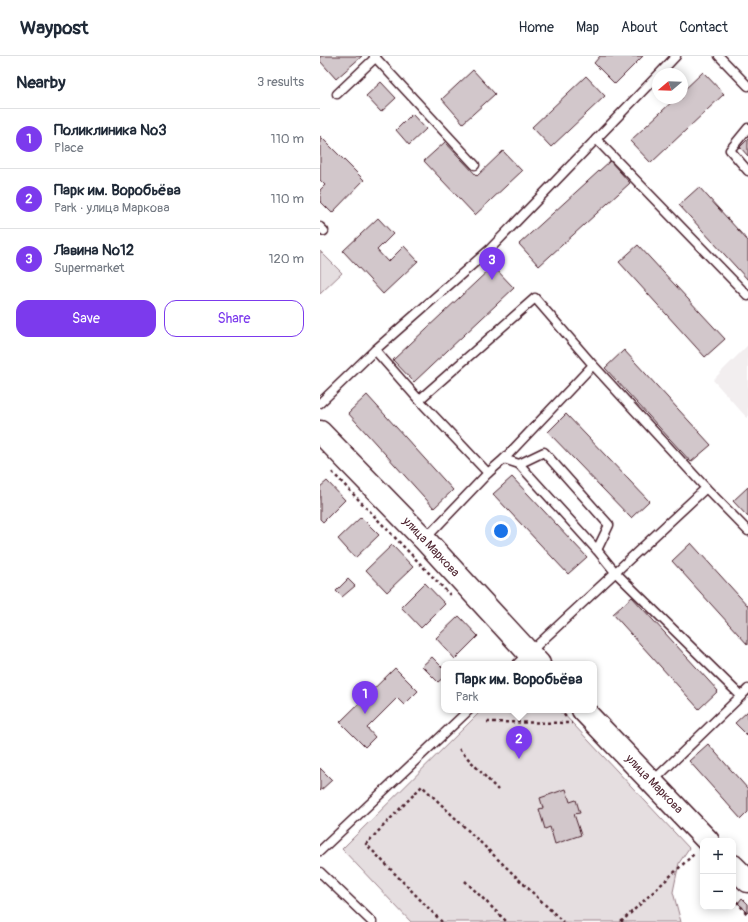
<!DOCTYPE html>
<meta charset="utf-8">
<style>
body{margin:0;font-family:Pangolin,sans-serif;background:#f2f2f3;color:#1f2937}
.controls{position:absolute;right:12px;bottom:12px;display:grid;overflow:hidden;border-radius:8px;box-shadow:0 2px 10px #0003}
.controls button{width:36px;height:36px;display:grid;place-items:center;padding:0;border:0;border-bottom:1px solid #e0e1e3;background:#fff;color:#1f2937;font:20px sans-serif}
.compass{position:absolute;left:332px;top:12px;width:36px;height:36px;border-radius:50%;background:#fff;box-shadow:0 2px 10px #0003;rotate:251deg}
.you{position:absolute;left:181px;top:475px;width:14px;height:14px;margin:-10px;border:3px solid #fff;border-radius:50%;background:#1a73e8;box-shadow:0 0 0 6px #1a73e833}
.badge{display:grid;place-items:center;width:26px;height:26px;border-radius:50%;background:#7c3aed;color:#fff;font-size:13px;font-weight:700}
.pin{position:absolute;translate:-50% -33px;filter:drop-shadow(0 1px 2px #0008)}
.pin::after{content:'';position:absolute;top:21px;width:14px;height:12px;background:inherit;clip-path:polygon(0 0,100% 0,50% 100%)}
.popup{position:absolute;left:121px;top:605px;width:156px;height:52px;box-sizing:border-box;display:grid;place-content:center;border-radius:8px;background:#fff;filter:drop-shadow(0 1px 3px #0005);font-size:13px;white-space:nowrap;color:#747a83}
.popup b{font-size:15px;color:#1f2937}
.popup::after{content:'';position:absolute;left:50%;top:100%;margin-left:-8px;border:8px solid transparent;border-top-color:#fff}
.list{margin:0;padding:0;list-style:none}
h2{display:flex;justify-content:space-between;align-items:center;height:52px;margin:0;padding:0 16px;font-size:17px}
h2 small{font-size:13px;font-weight:400;color:#747a83}
.list li{display:grid;grid-template-columns:26px 1fr auto;gap:12px;align-items:center;box-sizing:border-box;height:60px;padding:0 16px;border-top:1px solid #e0e1e3}
.list b{display:block;font-size:15px;white-space:nowrap}
.list p{margin:0;font-size:13px;white-space:nowrap;color:#747a83}
.list em{font-size:13px;font-style:normal;color:#747a83}
.actions{display:flex;gap:8px;padding:12px 16px}
.actions a{flex:1;padding:9px 0;border:1px solid #7c3aed;border-radius:12px;text-align:center;font-size:14px;color:#7c3aed}
.actions .main{background:#7c3aed;color:#fff}
.map{position:relative;flex:none;width:428px;height:866px;overflow:hidden}
header{display:flex;align-items:center;gap:24px;box-sizing:border-box;height:56px;padding:0 20px;background:#fff;border-bottom:1px solid #e0e1e3}
header strong{font-size:19px}
nav{display:flex;gap:22px;margin-inline-start:auto;font-size:14px}
main{display:flex}
aside{flex:1;background:#fff}
.map>svg:first-child{display:block}
.built{fill:#f2eeef}
.green{fill:#e5dee0;stroke:#987e86}
.building{fill:#d2c7cb;stroke:#4a1f2b}
.lines{fill:none;stroke-linecap:round;stroke-linejoin:round}
.service-casing{stroke:#4a1f2b;stroke-width:11}
.secondary-casing{stroke:#4a1f2b;stroke-width:25}
.path{stroke:#4a1f2b;stroke-width:2.5;stroke-dasharray:3 3;stroke-linecap:butt}
.service{stroke:#fff;stroke-width:8}
.secondary{stroke:#fff;stroke-width:22}
.labels{text-anchor:middle;dominant-baseline:central;stroke-width:3.5;stroke-linejoin:round;paint-order:stroke}
.street-label{font-size:12px;fill:#4a1f2b;stroke:#fff}
</style>
<header>
<strong>Waypost</strong>
<nav><a>Home</a><a>Map</a><a>About</a><a>Contact</a></nav>
</header>
<main>
<aside>
<h2>Nearby<small>3 results</small></h2>
<ul class="list">
<li><span class="badge">1</span><div><b>Поликлиника №3</b><p>Place</p></div><em>110 m</em></li>
<li><span class="badge">2</span><div><b>Парк им. Воробьёва</b><p>Park · улица Маркова</p></div><em>110 m</em></li>
<li><span class="badge">3</span><div><b>Лавина №12</b><p>Supermarket</p></div><em>120 m</em></li>
</ul>
<div class="actions"><a class="main">Save</a><a>Share</a></div>
</aside>
<div class="map">
<svg width="428" height="866" viewBox="0 0 428 866">
<rect width="100%" height="100%" fill="#fff"/>
<filter id="ink" filterUnits="userSpaceOnUse"><feTurbulence type="fractalNoise" baseFrequency=".025" numOctaves="2"/><feDisplacementMap in="SourceGraphic" scale="8" xChannelSelector="R" yChannelSelector="G"/><feConvolveMatrix kernelMatrix="1 2 1 2 8 2 1 2 1" color-interpolation-filters="sRGB"/></filter>
<g filter="url(#ink)">
<polygon class="built" points="428,289 428,363 393,324"/>
<g class="green">
<polygon points="0,195 22,217 0,238"/>
<polygon points="162,654 240,654 369,792 359,807 353,836 361,866 91,866 22,793"/>
</g>
<g class="building">
<polygon points="0,0 42,0 16,23 0,5"/>
<polygon points="280,0 323,0 295,28 274,7"/>
<polygon points="153,14 175,38 143,67 122,43"/>
<polygon points="383,16 404,38 331,107 310,85 356,42 362,42 362,36"/>
<polygon points="266,20 285,40 231,91 212,71"/>
<polygon points="61,26 76,42 61,56 46,40"/>
<polygon points="92,58 106,73 89,89 76,74"/>
<polygon points="0,80 44,124 12,157 0,145 0,134 5,129 0,124"/>
<polygon points="428,83 428,100 420,91"/>
<polygon points="125,86 157,120 183,95 202,115 155,159 104,105"/>
<polygon points="290,105 310,127 219,210 199,188"/>
<polygon points="379,131 428,185 428,224 359,149"/>
<polygon points="58,162 73,178 57,194 68,206 84,190 98,205 63,238 23,195"/>
<polygon points="318,189 405,283 385,301 299,206"/>
<polygon points="173,210 194,232 94,326 73,304"/>
<polygon points="304,294 391,389 371,406 285,312"/>
<polygon points="47,339 133,434 114,452 28,357"/>
<polygon points="246,358 329,445 311,462 228,376"/>
<polygon points="192,421 267,501 248,518 173,438"/>
<polygon points="7,425 25,444 3,466 0,463 0,431"/>
<polygon points="428,431 428,461 413,445"/>
<polygon points="41,461 59,479 35,502 18,483"/>
<polygon points="371,487 428,550 428,589 352,505"/>
<polygon points="72,489 93,511 67,536 46,514"/>
<polygon points="28,523 35,530 22,541 16,535"/>
<polygon points="105,527 125,548 101,572 81,551"/>
<polygon points="312,541 398,635 379,653 293,558"/>
<polygon points="139,560 158,580 135,603 116,582"/>
<polygon points="112,601 124,613 124,621 118,626 102,610"/>
<polygon points="75,612 98,635 84,649 77,642 47,672 55,681 45,691 20,666"/>
<polygon points="428,655 428,680 415,667"/>
<polygon points="388,688 428,733 428,756 421,763 369,705"/>
<polygon points="0,712 12,724 0,735"/>
<polygon points="246,733 250,746 256,744 260,757 254,758 261,779 235,788 230,771 225,773 219,753 223,752 220,742"/>
<polygon points="422,842 428,848 428,857 418,847"/>
</g>
<g class="lines">
<defs>
<g id="service">
<polyline points="54,0 155,109"/>
<polyline points="399,0 428,30"/>
<polyline points="339,18 356,0"/>
<polyline points="17,38 55,2"/>
<polyline points="428,72 410,94 428,115"/>
<polyline points="276,83 428,240"/>
<polyline points="0,171 4,175"/>
<polyline points="55,294 99,344 215,242 273,309 184,403"/>
<polyline points="99,344 168,417 105,483"/>
<polyline points="0,347 55,294 169,194 338,19"/>
<polyline points="199,408 224,396 289,469 277,494"/>
<polyline points="168,417 184,403 199,408 277,494 295,516 421,640 332,726"/>
<polyline points="386,432 428,475"/>
<polyline points="197,608 386,432 273,309"/>
<polyline points="421,640 428,633"/>
<polyline points="0,795 149,654"/>
<polyline points="0,816 52,866"/>
</g>
<g id="secondary">
<polyline points="0,376 104,483 219,608"/>
<polyline points="263,654 388,785"/>
<polyline points="413,810 428,825"/>
</g>
</defs>
<use href="#service" class="service-casing"/>
<use href="#secondary" class="secondary-casing"/>
<g class="path">
<polyline points="12,416 132,541"/>
<polyline points="240,654 246,661"/>
<polyline points="167,666 252,667"/>
<polyline points="139,693 178,734"/>
<polyline points="145,825 187,866"/>
<polyline points="413,841 428,859"/>
<polyline points="122,866 46,788 102,730 243,866"/>
<polyline points="301,866 375,797"/>
</g>
<use href="#service" class="service"/>
<use href="#secondary" class="secondary"/>
</g>
</g>
<g class="labels">
<g class="street-label">
<text transform="translate(111 491) rotate(47)">улица Маркова</text>
<text transform="translate(334 728) rotate(46)">улица Маркова</text>
</g>
</g>
</svg>
<div class="controls">
<button>+</button>
<button>−</button>
</div>
<svg class="compass" viewBox="-18 -18 36 36"><path d="M0-13l5 13h-10z" fill="#e53935"/><path d="M0 13l5-13h-10z" fill="#747a83"/></svg>
<div class="you"></div>
<div class="pin badge" style="left:45px;top:658px">1</div>
<div class="pin badge" style="left:199px;top:703px">2</div>
<div class="popup"><b>Парк им. Воробьёва</b>Park</div>
<div class="pin badge" style="left:172px;top:224px">3</div>
</div>
</main>
